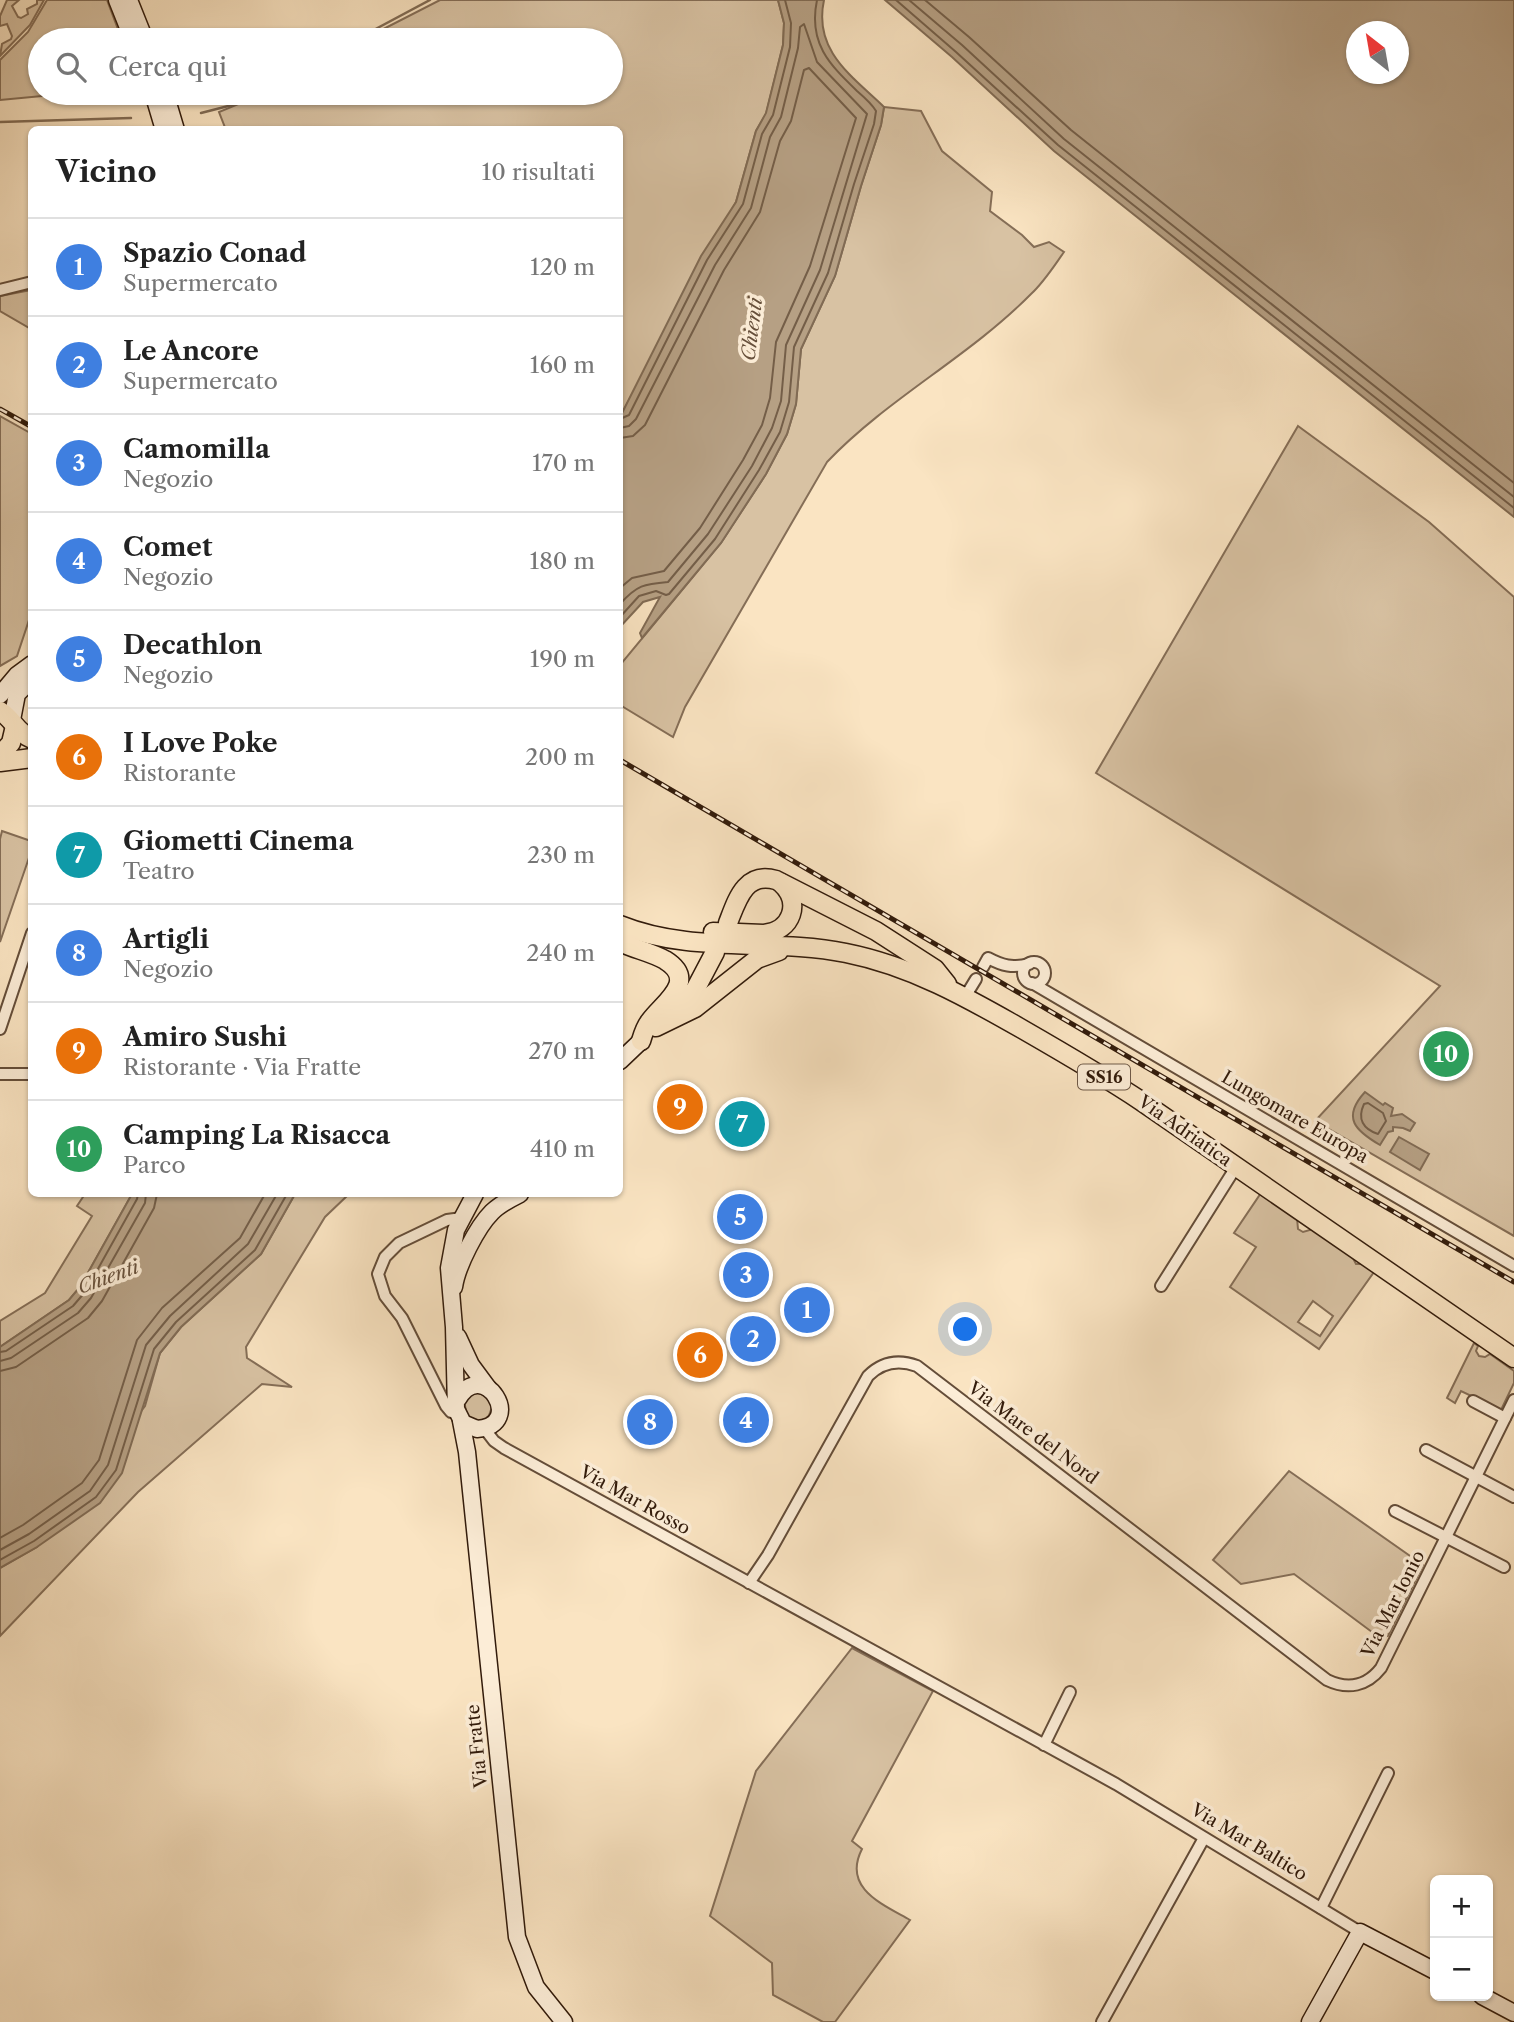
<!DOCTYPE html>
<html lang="it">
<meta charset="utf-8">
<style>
body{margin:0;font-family:"Libre Caslon Text",serif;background:#f2f2f2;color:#222}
.controls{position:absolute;right:21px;bottom:21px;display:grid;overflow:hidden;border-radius:10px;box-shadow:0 2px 5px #0004}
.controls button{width:63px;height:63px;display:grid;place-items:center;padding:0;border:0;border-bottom:2px solid #e0e0e0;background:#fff;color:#222;font:35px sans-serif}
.compass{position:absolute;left:1346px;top:21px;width:63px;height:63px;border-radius:50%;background:#fff;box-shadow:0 2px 5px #0004;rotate:329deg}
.you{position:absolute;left:966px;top:1330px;width:24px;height:24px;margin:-18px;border:5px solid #fff;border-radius:50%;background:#1a73e8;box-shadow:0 0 0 10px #1a73e833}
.badge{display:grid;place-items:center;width:46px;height:46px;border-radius:50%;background:#8f2418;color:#fff;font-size:23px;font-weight:700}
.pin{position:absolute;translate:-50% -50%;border:4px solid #fff;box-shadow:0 2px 7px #0006}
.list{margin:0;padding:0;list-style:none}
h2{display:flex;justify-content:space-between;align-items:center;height:91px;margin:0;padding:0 28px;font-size:30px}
h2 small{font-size:23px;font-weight:400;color:#767676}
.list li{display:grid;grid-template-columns:46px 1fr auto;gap:21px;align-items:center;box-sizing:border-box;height:98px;padding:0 28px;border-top:2px solid #e0e0e0}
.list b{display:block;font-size:26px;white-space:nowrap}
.list p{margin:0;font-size:23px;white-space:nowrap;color:#767676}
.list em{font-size:23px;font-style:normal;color:#767676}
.icon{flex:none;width:38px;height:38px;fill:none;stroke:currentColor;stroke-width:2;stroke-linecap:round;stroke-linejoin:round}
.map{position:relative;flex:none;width:1514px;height:2022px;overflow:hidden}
.search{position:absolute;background:#fff;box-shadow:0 2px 5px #0004;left:28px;top:28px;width:595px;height:77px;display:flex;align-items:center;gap:18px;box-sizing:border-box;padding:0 24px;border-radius:38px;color:#767676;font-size:26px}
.panel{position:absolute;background:#fff;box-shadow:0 2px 5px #0004;left:28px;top:126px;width:595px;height:1071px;border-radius:10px}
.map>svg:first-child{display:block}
.green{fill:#d8c2a3;stroke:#856e57;stroke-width:2;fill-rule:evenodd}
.water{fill:#b6a084;stroke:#816b54;stroke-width:2;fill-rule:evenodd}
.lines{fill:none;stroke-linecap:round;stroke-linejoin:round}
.shore{stroke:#745e48;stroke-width:2}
.stream{stroke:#816b54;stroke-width:2.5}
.street-casing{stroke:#644d39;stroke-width:14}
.secondary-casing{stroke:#321b0b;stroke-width:19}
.primary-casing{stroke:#321b0b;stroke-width:21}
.street{stroke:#fcedd7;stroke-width:10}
.secondary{stroke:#fcedd7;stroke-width:16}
.primary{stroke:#fae4c2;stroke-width:18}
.rail-casing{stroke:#321b0b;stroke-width:5}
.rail{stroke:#fcedd7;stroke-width:2.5;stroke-dasharray:8;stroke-linecap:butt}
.labels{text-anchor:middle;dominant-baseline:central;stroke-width:7;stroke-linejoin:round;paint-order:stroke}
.shield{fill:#fcedd7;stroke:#6f5a48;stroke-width:2}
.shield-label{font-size:16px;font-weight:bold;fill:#321b0b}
.street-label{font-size:18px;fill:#321b0b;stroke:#fcedd7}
.water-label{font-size:19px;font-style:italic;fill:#67503b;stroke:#fcedd7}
</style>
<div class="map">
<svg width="1514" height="2022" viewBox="0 0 1514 2022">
<rect width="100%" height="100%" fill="#fae4c2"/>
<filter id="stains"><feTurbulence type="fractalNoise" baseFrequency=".00286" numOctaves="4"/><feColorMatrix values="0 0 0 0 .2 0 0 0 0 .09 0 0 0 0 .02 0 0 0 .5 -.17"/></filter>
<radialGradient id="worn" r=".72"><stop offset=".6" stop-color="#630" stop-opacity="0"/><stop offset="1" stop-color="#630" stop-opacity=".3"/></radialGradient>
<g class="green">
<polygon points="7,0 19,0 12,6 18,17 21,18 28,14 27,9 37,4 37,0 44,0 30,25 0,56 2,44 11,39 12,36 7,24 0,26 0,16"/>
<polygon points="47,0 107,0 122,40 40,40 40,93 74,93 0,100 0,60 28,32"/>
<polygon points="440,0 778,0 784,23 783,45 766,114 756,131 736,202 620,417 620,130 226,130 219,112 265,93 611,93 611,40 362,40"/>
<path d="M884,107L921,111L942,151L992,192L990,211L1022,235L1034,247L1049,242L1064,252C1054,266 1044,282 1031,294C969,357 888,398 827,462L685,707L673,737L620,705V665L721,543L766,474L787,434L796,404L801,349L835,276L861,186L881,125Z"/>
<polygon points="31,290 32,290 31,329 0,311 0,296"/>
<polygon points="0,416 32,434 31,614 17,656 0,666"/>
<polygon points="1298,426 1429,522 1514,597 1514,1236 1315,1121 1440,986 1096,773"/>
<polygon points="2,831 31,841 32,849 0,942 0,839"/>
<path d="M1261,1193L1297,1218L1298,1229L1303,1232L1313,1229L1353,1258L1356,1264H1362L1374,1272L1319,1349L1230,1287L1256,1247L1234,1233ZM1313,1301L1333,1316L1320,1336L1298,1322Z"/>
<polygon points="85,1194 132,1194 80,1287 69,1300 0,1347 0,1321 45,1293 92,1216 77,1206"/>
<polygon points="295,1194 354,1194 348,1195 325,1217 246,1347 247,1358 292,1387 262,1384 138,1492 0,1636 0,1568 37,1547 145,1406 160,1353 181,1327 261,1254"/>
<polygon points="1474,1343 1478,1346 1476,1351 1479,1356 1485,1357 1490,1354 1514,1371 1514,1383 1501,1410 1461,1391 1455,1403 1447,1398"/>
<polygon points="472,1391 488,1396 492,1407 487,1421 468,1420 464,1401"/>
<polygon points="1289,1471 1423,1565 1388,1636 1380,1638 1294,1574 1241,1584 1213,1560"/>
<path d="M852,1648L933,1691L852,1841L862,1849C842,1888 882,1904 910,1920L835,2022H823L773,1995L772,1963L710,1916L756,1771Z"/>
</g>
<g class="water">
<path d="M778,0H824C813,51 852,76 884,107L881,125L861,186L835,276L801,349L796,404L787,434L766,474L721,543L642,638L640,633L660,597L643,602L620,627V417L701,256L736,202L756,131L766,113L783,45L784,23Z"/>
<path d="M885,0H1514V517L1054,151L952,57ZM1356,32H1398V74H1356Z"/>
<path d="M1365,1092L1383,1105L1385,1103L1393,1108L1391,1116L1402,1114L1415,1123L1410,1131L1403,1128L1393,1127V1131L1388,1132L1380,1145C1356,1131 1341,1118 1365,1092Z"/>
<polygon points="1399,1137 1429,1154 1420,1170 1390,1152"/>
<polygon points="132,1194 295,1194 261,1254 181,1327 160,1353 122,1473 100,1503 37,1547 0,1568 0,1347 69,1300 80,1287"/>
</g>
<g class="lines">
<g class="shore">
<polyline points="896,0 956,52 1058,145 1514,508"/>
<polyline points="909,0 962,45 1064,139 1514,497"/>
<polyline points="925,0 969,37 1071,130 1514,483"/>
<polyline points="620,419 629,415 707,260 743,204 762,134 773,115 790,47 791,23 785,0"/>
<path d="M620,428L629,426L636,419L715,265L751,208L770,137L781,117L798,48L800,27L804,24L817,62L867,114L820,270L786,345L781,401L772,428L752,466L708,534L668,582C644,584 637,585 620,604"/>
<polyline points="620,438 633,436 645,425 724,270 760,212 780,141 791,121 804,70 809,68 856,118 810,266 776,342 770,398 762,425 743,460 700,528 664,571 632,578 620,588"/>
<path d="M620,617L639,596L656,591L666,595L669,594L715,539L759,470L780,432L789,402L794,347L828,273L854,184L874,124L876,111C872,104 864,97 857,91C829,64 808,43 817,0"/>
<path d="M1368,1103L1383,1113L1386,1121L1378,1134C1363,1129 1357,1119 1364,1104Z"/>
<polyline points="0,1352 6,1351 73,1306 85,1292 137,1199 138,1194"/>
<polyline points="0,1361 11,1358 78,1313 91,1298 145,1203 146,1194"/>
<polyline points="0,1371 16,1367 88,1318 102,1301 154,1208 157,1194"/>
<polyline points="0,1538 23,1525 82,1483 99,1460 137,1340 162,1308 240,1238 265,1194"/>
<polyline points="0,1550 29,1534 90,1491 108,1465 146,1345 170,1316 248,1244 277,1194"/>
<polyline points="0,1560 34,1541 96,1497 116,1470 154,1349 176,1322 255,1250 287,1194"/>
</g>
<g class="stream">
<polyline points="355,40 430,0"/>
<polyline points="201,113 240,103 258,93"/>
<polyline points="0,122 131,118"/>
</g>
<defs>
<g id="street">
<polyline points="0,290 32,282"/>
<circle cx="1034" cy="973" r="11"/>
<path d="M983,967L988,958C1003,966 1012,968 1029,964"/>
<polyline points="1032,983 1514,1266"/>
<polyline points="965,997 976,979"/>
<polyline points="0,1029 32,933"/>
<polyline points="0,1074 32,1074"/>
<polyline points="1161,1286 1236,1167"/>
<polyline points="1473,1401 1505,1418"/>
<polyline points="457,1412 451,1412 446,1406 402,1318 385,1296 378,1274 385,1257 399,1243 447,1220 462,1218"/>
<polyline points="484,1428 494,1441 504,1448 1116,1784 1360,1932"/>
<polyline points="1426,1450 1514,1497"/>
<polyline points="1395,1511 1504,1567"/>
<path d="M749,1583L768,1555L868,1376C882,1362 898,1359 917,1366L1327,1680C1348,1690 1367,1686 1381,1668L1514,1400"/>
<polyline points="1044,1745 1070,1692"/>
<polyline points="1321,1908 1388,1773"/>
<polyline points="1102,2022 1204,1838"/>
</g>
<g id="secondary">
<polyline points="117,0 133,40"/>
<polyline points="129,0 145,40"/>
<polyline points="153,93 164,130"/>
<polyline points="165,93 176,130"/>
<polyline points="0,695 17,675 32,664"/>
<polyline points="12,720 17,694 32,679"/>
<polyline points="620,1061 641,1041"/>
<path d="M454,1287C457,1266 477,1227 492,1212C500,1204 510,1199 520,1194"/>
<polyline points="458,1337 471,1365 488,1388"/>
<path d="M458,1399C483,1356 527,1425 477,1429L463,1423L456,1409L454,1327L449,1268L456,1230L475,1194"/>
<polyline points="461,1421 467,1452 517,1937 536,1987 564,2022"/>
<polyline points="1482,1996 1514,2013"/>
<polyline points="1310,2022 1360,1932 1435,1971"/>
</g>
<g id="primary">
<path d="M0,711C13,719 17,733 32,739"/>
<polyline points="0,755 11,743 15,726"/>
<polyline points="0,762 32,758"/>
<path d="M728,923C737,900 745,871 776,880L876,931L935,969L947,984"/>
<path d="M620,925C692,954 771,938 846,953C911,966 966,997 1022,1029C1062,1052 1102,1075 1141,1101L1514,1358"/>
<path d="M713,932L764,934C792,931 802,902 781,883"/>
<path d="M620,942C634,949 651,952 665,960C699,981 663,1003 650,1021C645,1027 643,1034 641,1041"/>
<polyline points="672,1012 695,990 715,952"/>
<polyline points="656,1027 695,1008 757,959 779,951"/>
</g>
</defs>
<use href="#street" class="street-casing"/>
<use href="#secondary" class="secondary-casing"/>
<use href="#primary" class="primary-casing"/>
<use href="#street" class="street"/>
<use href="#secondary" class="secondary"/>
<use href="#primary" class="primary"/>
<defs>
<g id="rail">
<polyline points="0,409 32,427"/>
<polyline points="620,760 1514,1282"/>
</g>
</defs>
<use href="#rail" class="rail-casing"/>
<use href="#rail" class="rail"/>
</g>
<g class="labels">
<rect class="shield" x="1078" y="1064.5" width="52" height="25" rx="5"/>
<g class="shield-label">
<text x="1104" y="1077">SS16</text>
</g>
<g class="street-label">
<text transform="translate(1295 1117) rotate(30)">Lungomare Europa</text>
<text transform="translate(1185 1131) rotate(35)">Via Adriatica</text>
<text transform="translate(1033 1433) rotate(37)">Via Mare del Nord</text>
<text transform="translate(635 1500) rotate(29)">Via Mar Rosso</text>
<text transform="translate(1393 1604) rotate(-63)">Via Mar Ionio</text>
<text transform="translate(477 1746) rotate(-96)">Via Fratte</text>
<text transform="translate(1249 1842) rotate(31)">Via Mar Baltico</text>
</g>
<g class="water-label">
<text transform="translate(752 329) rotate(-83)">Chienti</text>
<text transform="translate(108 1277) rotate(-20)">Chienti</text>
</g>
</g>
<rect width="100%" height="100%" filter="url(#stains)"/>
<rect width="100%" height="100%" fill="url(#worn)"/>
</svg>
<div class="controls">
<button>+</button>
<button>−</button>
</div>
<svg class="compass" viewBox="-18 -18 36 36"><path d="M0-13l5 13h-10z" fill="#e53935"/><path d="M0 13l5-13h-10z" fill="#767676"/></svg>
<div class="you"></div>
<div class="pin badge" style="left:807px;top:1310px;background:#3f7fe0">1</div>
<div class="pin badge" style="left:753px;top:1339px;background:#3f7fe0">2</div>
<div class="pin badge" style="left:746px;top:1275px;background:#3f7fe0">3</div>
<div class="pin badge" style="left:746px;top:1420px;background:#3f7fe0">4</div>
<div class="pin badge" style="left:740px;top:1217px;background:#3f7fe0">5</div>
<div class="pin badge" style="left:700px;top:1355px;background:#e8710a">6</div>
<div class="pin badge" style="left:742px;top:1124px;background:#0f9aa8">7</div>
<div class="pin badge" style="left:650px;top:1422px;background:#3f7fe0">8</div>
<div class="pin badge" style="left:680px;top:1107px;background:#e8710a">9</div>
<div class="pin badge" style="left:1446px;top:1054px;background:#2e9e5b">10</div>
<div class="search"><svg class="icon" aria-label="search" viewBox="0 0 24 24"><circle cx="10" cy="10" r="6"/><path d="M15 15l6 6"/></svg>Cerca qui</div>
<section class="panel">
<h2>Vicino<small>10 risultati</small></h2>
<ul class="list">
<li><span class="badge" style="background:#3f7fe0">1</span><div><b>Spazio Conad</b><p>Supermercato</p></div><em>120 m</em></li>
<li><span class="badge" style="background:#3f7fe0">2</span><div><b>Le Ancore</b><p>Supermercato</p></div><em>160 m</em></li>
<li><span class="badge" style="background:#3f7fe0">3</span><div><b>Camomilla</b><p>Negozio</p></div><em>170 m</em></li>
<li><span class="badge" style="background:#3f7fe0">4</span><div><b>Comet</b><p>Negozio</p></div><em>180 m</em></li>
<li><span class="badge" style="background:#3f7fe0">5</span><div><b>Decathlon</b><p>Negozio</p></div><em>190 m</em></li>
<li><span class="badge" style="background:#e8710a">6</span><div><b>I Love Poke</b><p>Ristorante</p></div><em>200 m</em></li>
<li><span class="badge" style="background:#0f9aa8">7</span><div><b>Giometti Cinema</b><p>Teatro</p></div><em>230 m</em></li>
<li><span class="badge" style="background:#3f7fe0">8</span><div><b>Artigli</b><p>Negozio</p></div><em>240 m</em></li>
<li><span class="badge" style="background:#e8710a">9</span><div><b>Amiro Sushi</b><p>Ristorante · Via Fratte</p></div><em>270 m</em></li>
<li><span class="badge" style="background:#2e9e5b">10</span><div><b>Camping La Risacca</b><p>Parco</p></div><em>410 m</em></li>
</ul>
</section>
</div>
